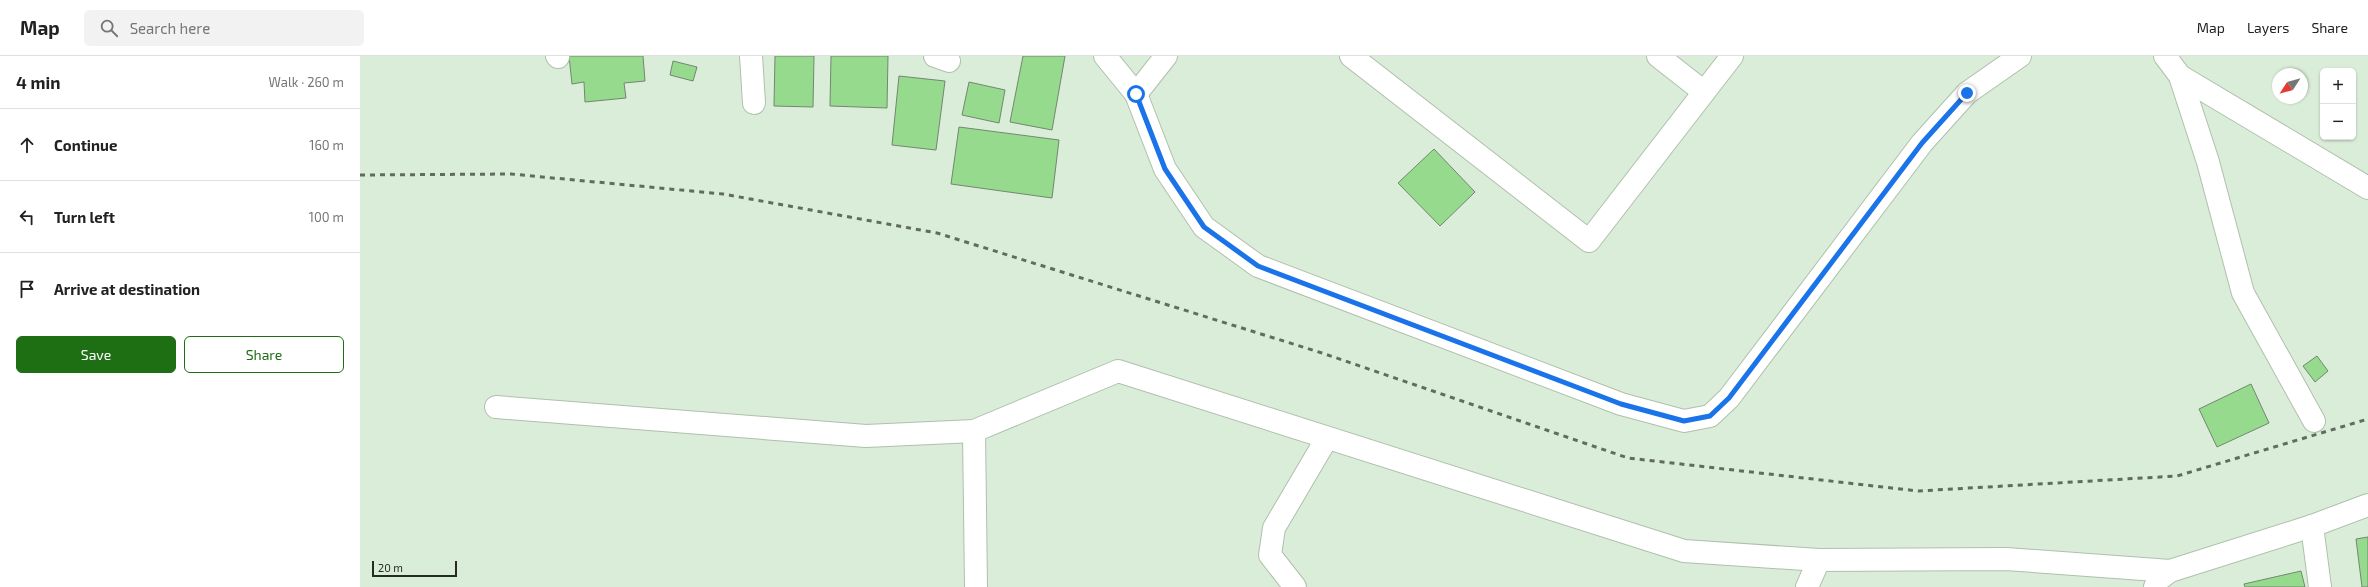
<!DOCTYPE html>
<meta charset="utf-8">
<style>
body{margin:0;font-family:"Exo 2",sans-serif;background:#f2f2f2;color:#222}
.controls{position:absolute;right:12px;top:12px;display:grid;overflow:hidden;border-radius:6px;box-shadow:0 1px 3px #0004}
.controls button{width:36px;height:36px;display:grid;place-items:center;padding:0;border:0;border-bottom:1px solid #e0e0e0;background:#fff;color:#222;font:20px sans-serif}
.compass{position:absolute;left:1912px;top:12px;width:36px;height:36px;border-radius:50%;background:#fff;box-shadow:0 1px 3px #0004;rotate:234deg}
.scale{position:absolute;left:12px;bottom:10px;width:85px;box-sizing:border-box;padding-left:4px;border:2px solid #252c24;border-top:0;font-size:11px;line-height:14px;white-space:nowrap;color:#252c24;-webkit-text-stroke:3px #daedd8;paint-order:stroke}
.stop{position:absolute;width:12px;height:12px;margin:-9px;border:3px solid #1a73e8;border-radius:50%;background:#fff}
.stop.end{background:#1a73e8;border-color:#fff;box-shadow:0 1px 4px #0008}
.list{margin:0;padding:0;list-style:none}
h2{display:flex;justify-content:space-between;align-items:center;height:52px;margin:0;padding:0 16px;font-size:17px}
h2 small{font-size:13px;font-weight:400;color:#767676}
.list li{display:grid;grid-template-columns:26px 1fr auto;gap:12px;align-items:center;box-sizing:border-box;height:72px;padding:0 16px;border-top:1px solid #e0e0e0}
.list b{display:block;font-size:15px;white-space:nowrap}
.list em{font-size:13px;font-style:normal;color:#767676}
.actions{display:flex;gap:8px;padding:12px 16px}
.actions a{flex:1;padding:9px 0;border:1px solid #1e6e14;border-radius:6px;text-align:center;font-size:14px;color:#1e6e14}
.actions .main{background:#1e6e14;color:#fff}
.icon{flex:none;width:22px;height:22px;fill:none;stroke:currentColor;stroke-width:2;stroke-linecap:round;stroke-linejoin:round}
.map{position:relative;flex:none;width:2008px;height:531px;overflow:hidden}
header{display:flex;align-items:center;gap:24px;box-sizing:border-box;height:56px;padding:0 20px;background:#fff;border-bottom:1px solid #e0e0e0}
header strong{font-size:19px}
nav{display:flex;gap:22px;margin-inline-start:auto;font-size:14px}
.search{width:280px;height:36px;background:#f2f2f2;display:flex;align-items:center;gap:10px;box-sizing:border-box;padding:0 14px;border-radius:6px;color:#767676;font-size:15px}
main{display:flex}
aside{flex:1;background:#fff}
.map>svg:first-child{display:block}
.building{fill:#96db8d;stroke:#748572}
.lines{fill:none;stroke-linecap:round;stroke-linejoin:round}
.street-casing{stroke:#afc0ac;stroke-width:24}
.street{stroke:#fff;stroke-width:22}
.rail{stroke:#616c60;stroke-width:3;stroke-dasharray:5 5;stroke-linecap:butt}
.route{stroke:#1a73e8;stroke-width:5}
</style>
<header>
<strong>Map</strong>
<div class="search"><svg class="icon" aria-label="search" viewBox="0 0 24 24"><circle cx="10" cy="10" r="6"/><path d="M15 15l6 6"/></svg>Search here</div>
<nav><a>Map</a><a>Layers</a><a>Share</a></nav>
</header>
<main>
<aside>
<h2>4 min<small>Walk · 260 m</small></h2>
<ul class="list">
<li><svg class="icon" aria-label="ahead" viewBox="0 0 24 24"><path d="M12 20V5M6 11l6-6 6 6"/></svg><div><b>Continue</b></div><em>160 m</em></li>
<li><svg class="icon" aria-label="left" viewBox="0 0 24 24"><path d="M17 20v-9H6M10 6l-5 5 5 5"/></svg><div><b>Turn left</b></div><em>100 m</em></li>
<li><svg class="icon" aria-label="arrive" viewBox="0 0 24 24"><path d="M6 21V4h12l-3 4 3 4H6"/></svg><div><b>Arrive at destination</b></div></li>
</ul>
<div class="actions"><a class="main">Save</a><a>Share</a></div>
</aside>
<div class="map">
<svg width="2008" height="531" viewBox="0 0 2008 531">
<rect width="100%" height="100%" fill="#daedd8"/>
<g class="building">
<polygon points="209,0 283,0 285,25 264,27 266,42 225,46 224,26 212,28"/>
<polygon points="415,0 454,0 453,51 414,50"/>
<polygon points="471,0 528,0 527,52 470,50"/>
<polygon points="663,0 705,0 692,74 650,66"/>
<polygon points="313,5 337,11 333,25 310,19"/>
<polygon points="539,20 585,25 576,94 532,89"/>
<polygon points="609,26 645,34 639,67 602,59"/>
<polygon points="599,71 699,84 692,142 591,128"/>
<polygon points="1074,93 1115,136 1080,170 1038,127"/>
<polygon points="1957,300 1968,315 1955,326 1943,310"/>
<polygon points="1891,328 1909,367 1857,391 1839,353"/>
<polygon points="2008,481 2008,531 2002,531 1996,483"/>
<polygon points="1941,515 1945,531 1885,531 1884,528"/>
</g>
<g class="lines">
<defs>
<g id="street">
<polyline points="197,0 198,1"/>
<polyline points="391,0 394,47"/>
<polyline points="575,0 589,5"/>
<polyline points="745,0 776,38 805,113 844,171 898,210 1261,348 1324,365 1350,360 1369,342 1562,87 1607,37 1660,0"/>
<polyline points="991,0 1229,185 1372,0"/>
<polyline points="1298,0 1344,36"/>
<polyline points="1805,0 1820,20 1848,106 1883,237 1954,365"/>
<polyline points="1820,20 2008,132"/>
<polyline points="776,38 806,0"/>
<polyline points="136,351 506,380 614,375 758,315 1324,495 1459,504 1646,503 1810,515"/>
<polyline points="614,375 616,531"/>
<polyline points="1952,470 1960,531"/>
<polyline points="935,531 910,499 914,472 967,382"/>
<polyline points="1447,531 1459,504"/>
<polyline points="1795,531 1798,524 1810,515 1952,470 2008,449"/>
</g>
</defs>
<use href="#street" class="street-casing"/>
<use href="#street" class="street"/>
<polyline class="rail" points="0,119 151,118 363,138 577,177 962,297 1268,402 1558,435 1817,420 2008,363"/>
</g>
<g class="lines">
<polyline class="route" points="776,38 805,113 844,171 898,210 1261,348 1324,365 1350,360 1369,342 1562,87 1607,37"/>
</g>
</svg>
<div class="controls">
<button>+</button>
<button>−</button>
</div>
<svg class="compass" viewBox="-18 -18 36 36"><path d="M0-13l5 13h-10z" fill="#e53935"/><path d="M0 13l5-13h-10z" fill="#767676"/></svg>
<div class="scale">20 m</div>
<div class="stop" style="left:776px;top:38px"></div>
<div class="stop end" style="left:1607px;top:37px"></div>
</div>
</main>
